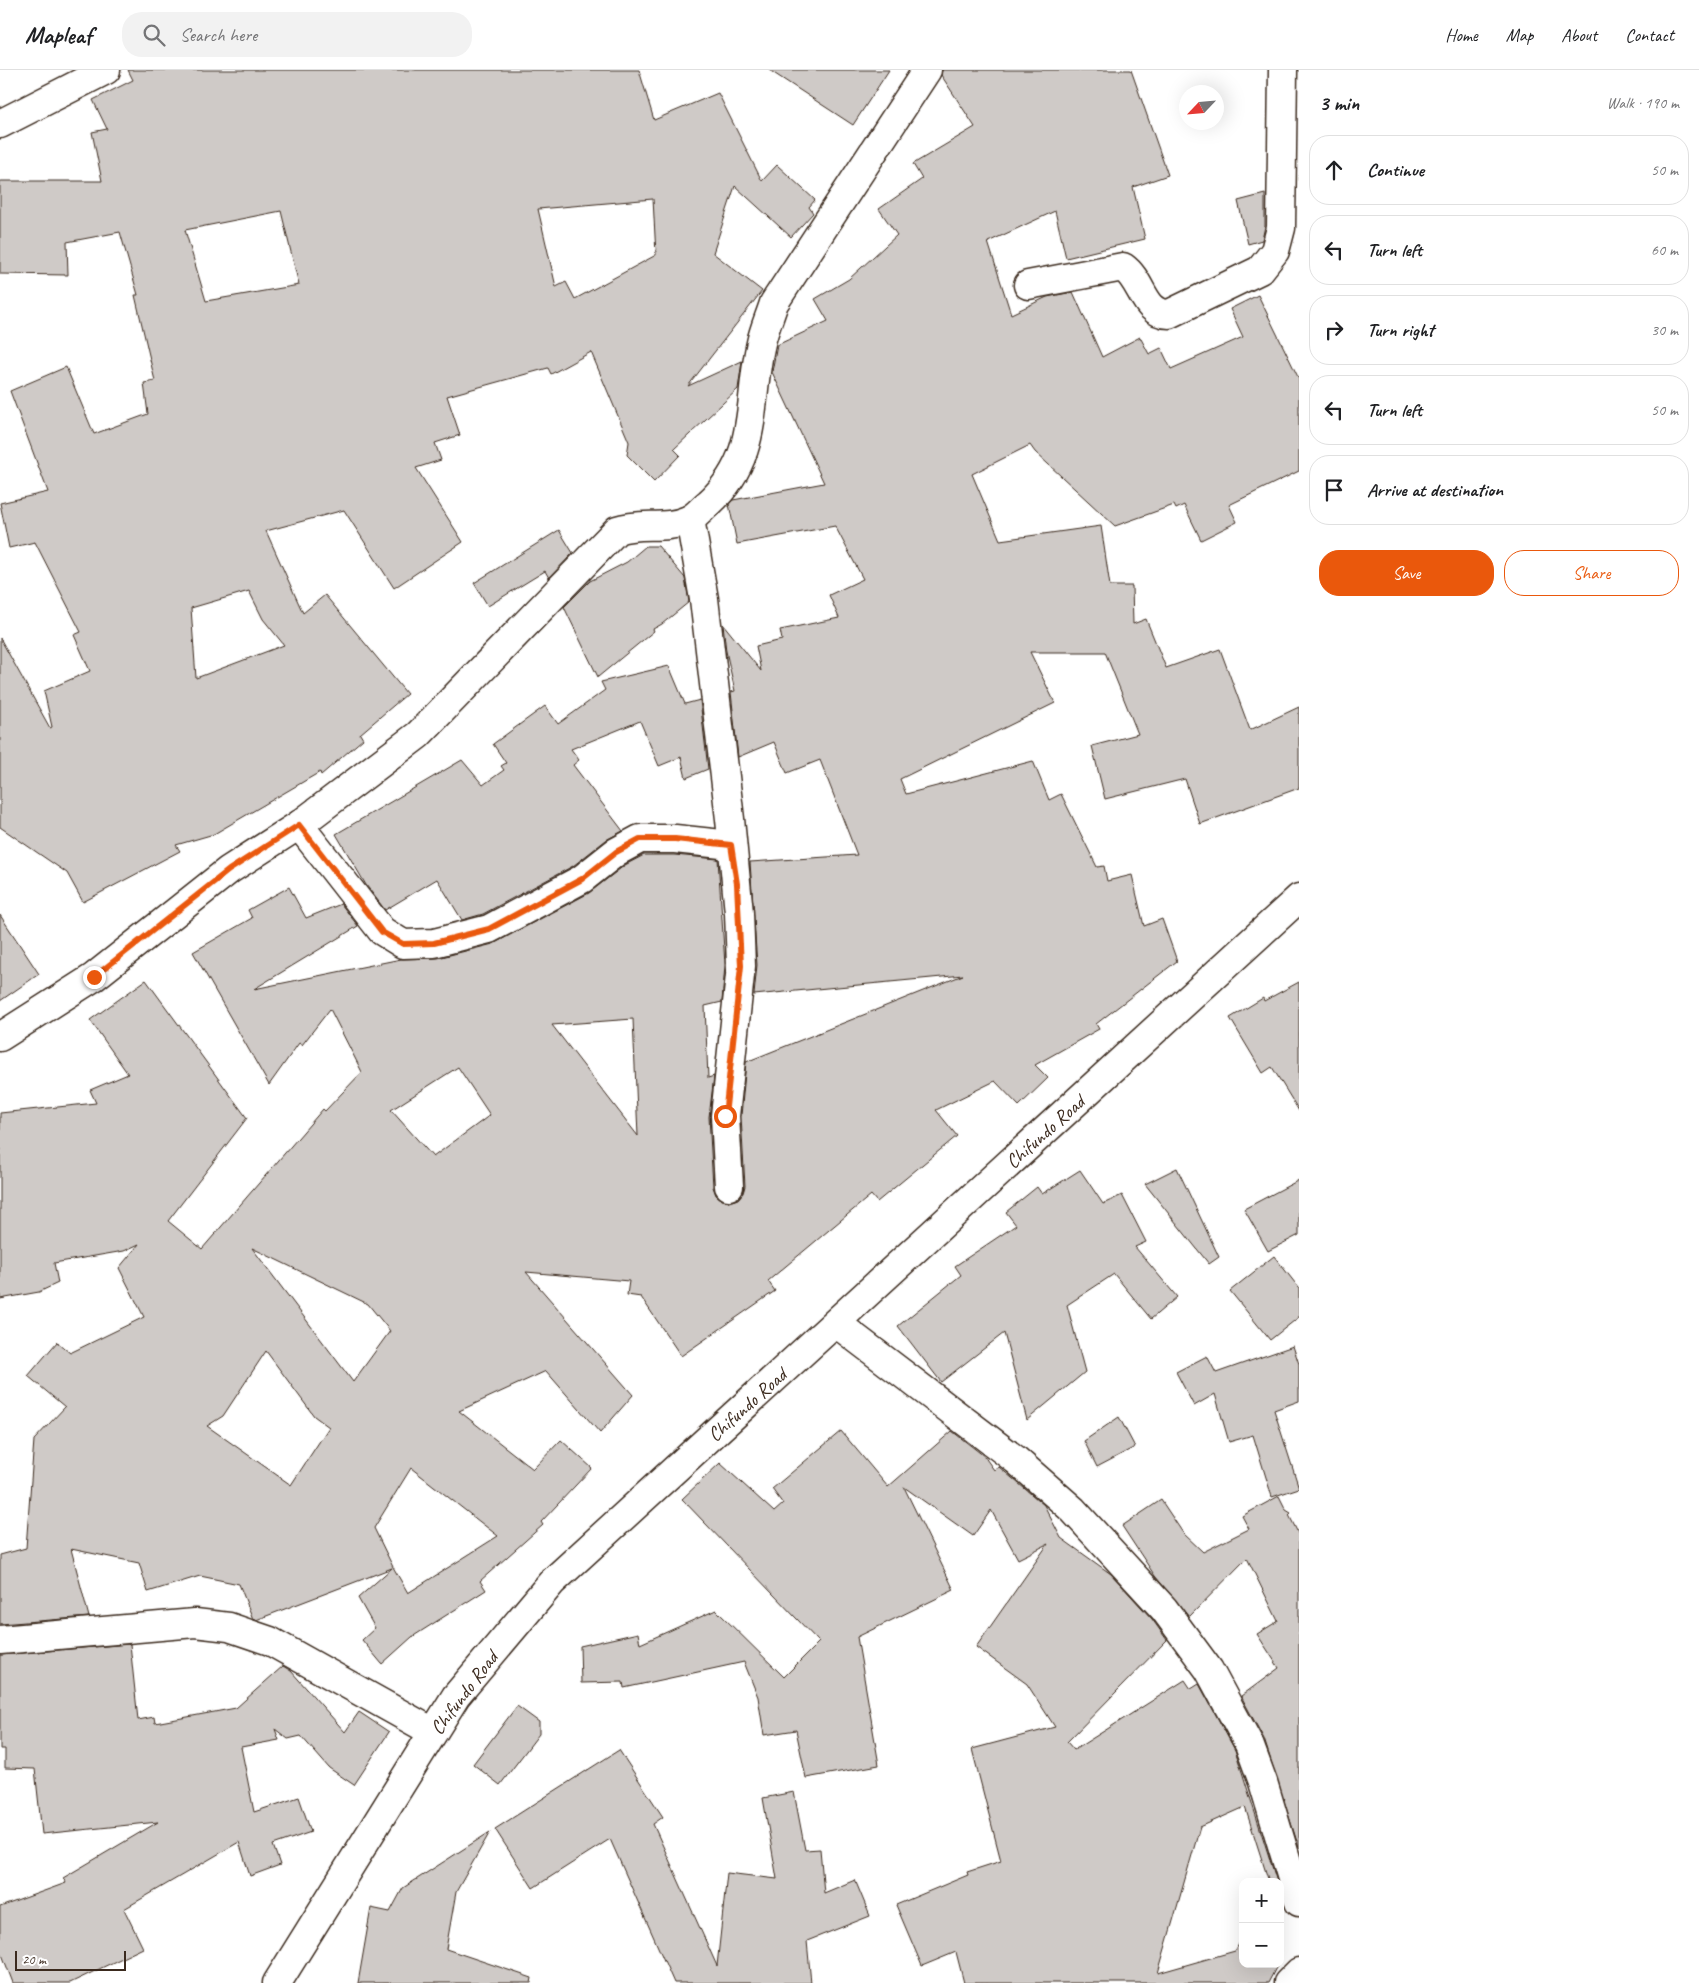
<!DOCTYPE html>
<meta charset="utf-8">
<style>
body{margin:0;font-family:Caveat,sans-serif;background:#f2f2f2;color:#202124}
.controls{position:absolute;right:15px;bottom:15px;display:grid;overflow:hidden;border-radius:10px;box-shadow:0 5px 20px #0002}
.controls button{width:45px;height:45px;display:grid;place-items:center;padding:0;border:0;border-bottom:1px solid #e0e0e0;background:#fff;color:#202124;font:25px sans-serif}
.compass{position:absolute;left:1179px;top:15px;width:45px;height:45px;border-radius:50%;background:#fff;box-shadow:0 5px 20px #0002;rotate:244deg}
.scale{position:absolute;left:15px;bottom:12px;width:111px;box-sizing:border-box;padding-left:5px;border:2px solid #3b2a1e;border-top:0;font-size:14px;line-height:18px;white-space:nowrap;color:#3b2a1e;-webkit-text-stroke:4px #fff;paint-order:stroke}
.stop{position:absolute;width:15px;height:15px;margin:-11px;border:4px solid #ea580c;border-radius:50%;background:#fff}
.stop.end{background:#ea580c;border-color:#fff;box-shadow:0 1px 5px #0008}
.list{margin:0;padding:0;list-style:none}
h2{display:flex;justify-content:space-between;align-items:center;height:65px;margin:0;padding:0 20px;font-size:21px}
h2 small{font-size:16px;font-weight:400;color:#757577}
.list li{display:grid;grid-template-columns:32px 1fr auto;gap:15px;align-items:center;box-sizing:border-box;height:70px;margin:0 10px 10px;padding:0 10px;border:1px solid #e0e0e0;border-radius:20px}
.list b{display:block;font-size:19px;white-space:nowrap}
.list em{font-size:16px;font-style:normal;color:#757577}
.actions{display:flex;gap:10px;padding:15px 20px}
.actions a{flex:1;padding:11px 0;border:1px solid #ea580c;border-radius:20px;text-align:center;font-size:18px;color:#ea580c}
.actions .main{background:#ea580c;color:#fff}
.icon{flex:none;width:28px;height:28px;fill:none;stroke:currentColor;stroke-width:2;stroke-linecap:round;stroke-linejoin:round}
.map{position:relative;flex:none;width:1299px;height:1913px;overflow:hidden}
header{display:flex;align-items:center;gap:30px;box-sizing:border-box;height:70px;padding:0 25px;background:#fff;border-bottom:1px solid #e0e0e0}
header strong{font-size:24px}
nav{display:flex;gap:28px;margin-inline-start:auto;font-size:18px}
.search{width:350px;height:45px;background:#f2f2f2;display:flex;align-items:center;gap:12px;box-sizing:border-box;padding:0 18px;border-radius:20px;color:#757577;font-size:19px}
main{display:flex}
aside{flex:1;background:#fff}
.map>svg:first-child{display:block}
.building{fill:#cfcac7;stroke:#3b2a1e;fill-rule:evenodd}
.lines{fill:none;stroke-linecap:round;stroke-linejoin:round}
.minor-casing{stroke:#3b2a1e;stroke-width:31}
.minor{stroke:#fff;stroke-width:28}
.route{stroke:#ea580c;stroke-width:6}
.labels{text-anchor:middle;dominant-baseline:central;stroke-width:4;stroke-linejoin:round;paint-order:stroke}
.street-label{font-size:20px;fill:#3b2a1e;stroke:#fff}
</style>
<header>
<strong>Mapleaf</strong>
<div class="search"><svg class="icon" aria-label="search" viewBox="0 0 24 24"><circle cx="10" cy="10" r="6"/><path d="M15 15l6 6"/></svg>Search here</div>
<nav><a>Home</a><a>Map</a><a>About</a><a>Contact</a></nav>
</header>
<main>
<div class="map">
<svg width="1299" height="1913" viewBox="0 0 1299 1913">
<rect width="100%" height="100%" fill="#fff"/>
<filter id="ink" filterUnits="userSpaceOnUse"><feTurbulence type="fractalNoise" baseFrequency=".02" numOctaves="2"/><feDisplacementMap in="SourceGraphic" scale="10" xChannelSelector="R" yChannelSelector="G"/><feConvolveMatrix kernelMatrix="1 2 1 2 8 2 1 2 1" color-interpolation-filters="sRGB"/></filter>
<g filter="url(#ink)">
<g class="building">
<path d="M128,0H639L654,50L718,23L762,111L777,95L815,130L809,137L813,143L791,167L735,116L713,183L762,221L688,316L742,291L738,319L674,379L680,385L654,412L627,385L629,372L591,282L551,304L548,298L447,326L460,365L435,373L441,390L416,398L463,472L394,518L344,440L266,461L303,543L325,525L407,624L360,664L363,669L321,705L320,702L214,764L176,775L180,781L83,832L67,803L0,757V568L50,658L52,657L44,621L90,601L74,565L81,562L35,472L9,478L0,433L48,422L10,321L66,297L94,364L148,344L144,313L155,311L135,225H138L120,162L67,172L68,205L0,204V111H102L92,62L107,59L93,30L133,10ZM653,129L656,185L575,229L566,212L556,217L538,139ZM281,141L299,215L206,231L185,160ZM249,521L263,549L284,575L196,608L191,538Z"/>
<polygon points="769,0 889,0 853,55"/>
<path d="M942,0H1131L1168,105L1133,117L1145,169L1066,188L1055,141L988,172L1011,244L1047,227L1073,222L1102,287L1140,267L1149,284L1161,278L1171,299L1243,267L1230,239L1258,225L1299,309V401L1229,435L1237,452L1201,470L1184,435L1176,439L1174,435L1115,456L1035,382L1030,375L972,404L1000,470L1101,456L1110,516H1132L1133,554L1146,549L1166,598L1220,579L1250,660L1299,637V718L1200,754L1185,709L1105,729L1092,676L1138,664L1105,582H1030L1055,633L900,709L906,724L1033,691L1049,730L1061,724L1097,797L1104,796L1107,811L1132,805L1144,856L1162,849L1177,891L1096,954L1099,959L1035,995L1048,1008L1019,1036L995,1011L936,1040L957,1066L877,1132L871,1125L768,1211L775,1221L681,1286L641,1227L627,1225L629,1211L526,1202L633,1325L600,1363L546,1301L459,1341L533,1399L561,1370L592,1398L541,1452L543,1455L480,1511L486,1520L412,1567L382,1594L362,1570L375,1558L358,1528L392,1498L256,1550L253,1549L239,1514L200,1506L148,1522L139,1493L71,1479L89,1547L0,1554V1485L26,1478L34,1370L65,1337L28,1306L57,1272L70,1283L144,1247L119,1198L139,1174L124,1181L54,1193L58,1213L39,1222L0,1229V1043L96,1033L90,1020L128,1004L90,950L146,910L247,1048L168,1151L202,1179L323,1039L325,1041L362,1002L330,939L302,975L299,973L269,1015L193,882L252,848L248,840L289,817L306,848L341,834L358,856L254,919L401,889L438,888L493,874L589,823L625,795L644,785H674L718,789L725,895L722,932L705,936L708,1008L714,1006L709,1047L713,1117L716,1125L722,1130L729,1132L738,1129L743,1123L745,1116L741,1046L746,992L963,905L754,925L757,895L750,792L857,785L820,690L787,703L774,672L738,687L731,622L735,621L726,581L723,554L761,601L756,576L782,570L780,560L839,548L829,525L863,509L835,456L737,474L729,434L733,430L824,413L772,302L777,275L828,251L815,229L849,209L897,165L879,139L922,109L913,94L975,57L941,5ZM633,949L638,1066L552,955ZM458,997L490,1045L433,1087L391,1040ZM252,1178L368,1234L390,1261L353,1312ZM266,1281L314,1346L329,1357L291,1415L207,1356L223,1346ZM411,1398L498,1466L408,1523L393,1497L374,1458Z"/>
<polygon points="1265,124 1265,156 1262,170 1248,174 1238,131"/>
<polygon points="559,460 573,483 549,508 545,501 488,536 474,513"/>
<polygon points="646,476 658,476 685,508 689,532 662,554 653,559 654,561 598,607 564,537 590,511 627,492"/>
<polygon points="669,596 685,634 700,630 708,699 686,708 681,687 659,696 640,651 571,679 579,690 573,695 623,761 606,770 573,796 483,844 462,850 437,809 385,840 366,815 336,764 462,690 483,715 504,700 501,696 506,693 493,674 545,636 558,654 605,620 601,612"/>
<polygon points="0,845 39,904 0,931"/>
<polygon points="1299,912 1299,1041 1272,997 1263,1003 1230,948 1263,928 1264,931"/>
<polygon points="1177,1098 1219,1187 1209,1194 1145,1114"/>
<polygon points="1080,1100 1103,1134 1122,1125 1146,1172 1135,1177 1177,1227 1151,1249 1114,1204 1067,1235 1085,1302 1027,1350 1004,1263 941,1312 898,1256 961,1205 955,1196 1016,1155 1006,1142 1037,1117 1042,1124"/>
<polygon points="1299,1110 1299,1165 1268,1181 1244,1139"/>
<polygon points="1274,1186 1299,1218 1299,1247 1270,1270 1230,1221"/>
<polygon points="1293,1276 1299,1294 1299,1331 1274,1340 1299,1418 1272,1427 1253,1365 1229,1372 1215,1324 1194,1336 1176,1302 1207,1286 1216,1303"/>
<polygon points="1119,1347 1135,1377 1097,1397 1084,1371"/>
<polygon points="841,1361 888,1417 952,1361 984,1386 994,1400 999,1397 1044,1435 1061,1468 1111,1504 1152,1549 1167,1570 1067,1672 1074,1680 1185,1610 1191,1619 1199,1614 1235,1680 1277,1812 1269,1812 1245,1737 1200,1757 1158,1903 1235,1881 1243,1867 1243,1894 1278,1894 1268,1913 964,1913 956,1882 922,1896 896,1835 968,1805 967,1802 1001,1791 972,1679 1055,1657 1027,1614 976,1577 1048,1474 1018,1489 991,1440 973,1466 904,1417 954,1520 857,1567 879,1695 806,1708 796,1660 764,1665 758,1627 744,1592 624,1618 623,1612 581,1613 580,1576 638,1563 640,1574 716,1540 784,1607 819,1572 682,1429 720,1393 774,1442 783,1434 772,1419"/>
<polygon points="1279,1426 1286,1440 1291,1443 1289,1445 1299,1465 1299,1778 1264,1669 1241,1626 1279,1598 1257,1564 1278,1551 1247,1488 1189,1547 1155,1506 1122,1456 1161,1430 1183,1463 1203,1482 1249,1459 1242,1446"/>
<polygon points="130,1574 138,1650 154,1647 155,1653 236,1638 283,1596 291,1601 345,1662 359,1642 389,1662 354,1715 329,1698 301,1666 288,1669 275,1659 279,1670 241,1677 254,1742 299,1727 311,1762 273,1775 280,1795 250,1806 239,1772 124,1839 143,1878 70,1913 13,1913 0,1879 0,1837 66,1813 63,1808 158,1752 42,1764 35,1699 5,1698 5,1679 0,1679 0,1585"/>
<polygon points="517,1636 539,1652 539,1664 500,1715 473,1694"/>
<polygon points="619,1680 663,1747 653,1754 717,1896 727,1803 777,1809 763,1728 794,1722 805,1780 820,1779 824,1823 855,1810 870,1846 807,1871 811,1913 674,1913 610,1769 533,1818 495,1759"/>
<polygon points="490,1762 456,1822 446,1879 532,1908 531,1913 358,1913 371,1838 390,1842 403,1818"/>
</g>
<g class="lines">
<defs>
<g id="minor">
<polyline points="0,54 106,0"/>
<path d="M1028,215L1123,197C1143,211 1143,244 1169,244L1260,200L1275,181L1281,158L1283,0"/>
<polyline points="690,449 704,529 730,749 739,843 741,896 725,1046 729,1116"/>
<polyline points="299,755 382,861 403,874 434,873 489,859 582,809 616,782 640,769 675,769 731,775"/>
<path d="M0,967L94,907L229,800L299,755L418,665L617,460C641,452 665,460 688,450C696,447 702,438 709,433C761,385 747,332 761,273C764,259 770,246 774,233L927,0"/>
<polyline points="836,1253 1016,1390 1073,1440 1164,1539 1209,1600 1249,1674 1263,1712 1299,1832"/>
<polyline points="0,1570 195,1553 229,1557 270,1571 433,1662"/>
<polyline points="277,1913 456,1626 552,1512 1299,828"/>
<polyline points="1288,1913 1299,1902"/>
</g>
</defs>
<use href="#minor" class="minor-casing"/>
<use href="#minor" class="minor"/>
</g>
</g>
<g class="lines" filter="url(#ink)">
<polyline class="route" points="94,907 229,800 299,755 382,862 403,874 434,873 489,859 582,809 616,782 640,769 675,769 731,775 737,814 741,896 725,1046"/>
</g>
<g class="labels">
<g class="street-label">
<text transform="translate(1045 1062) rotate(-42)">Chifundo Road</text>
<text transform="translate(747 1335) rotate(-42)">Chifundo Road</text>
<text transform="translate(464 1623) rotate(-53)">Chifundo Road</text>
</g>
</g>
</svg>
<div class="controls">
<button>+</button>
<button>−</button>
</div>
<svg class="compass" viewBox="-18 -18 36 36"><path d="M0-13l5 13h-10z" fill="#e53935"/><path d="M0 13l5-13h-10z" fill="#757577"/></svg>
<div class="scale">20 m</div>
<div class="stop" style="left:725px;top:1046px"></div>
<div class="stop end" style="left:94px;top:907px"></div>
</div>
<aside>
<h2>3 min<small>Walk · 190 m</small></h2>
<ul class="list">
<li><svg class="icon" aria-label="ahead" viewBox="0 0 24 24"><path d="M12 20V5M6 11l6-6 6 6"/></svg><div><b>Continue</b></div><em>50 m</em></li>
<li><svg class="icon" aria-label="left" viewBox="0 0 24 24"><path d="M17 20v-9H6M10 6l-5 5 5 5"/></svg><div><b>Turn left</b></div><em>60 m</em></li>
<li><svg class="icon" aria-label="right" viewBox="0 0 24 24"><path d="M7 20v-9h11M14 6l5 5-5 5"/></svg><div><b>Turn right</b></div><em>30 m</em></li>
<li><svg class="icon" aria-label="left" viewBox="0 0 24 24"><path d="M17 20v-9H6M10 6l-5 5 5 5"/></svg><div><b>Turn left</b></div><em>50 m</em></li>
<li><svg class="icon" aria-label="arrive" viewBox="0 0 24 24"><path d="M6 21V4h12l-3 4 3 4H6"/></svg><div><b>Arrive at destination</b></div></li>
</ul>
<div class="actions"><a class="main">Save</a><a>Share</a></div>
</aside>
</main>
